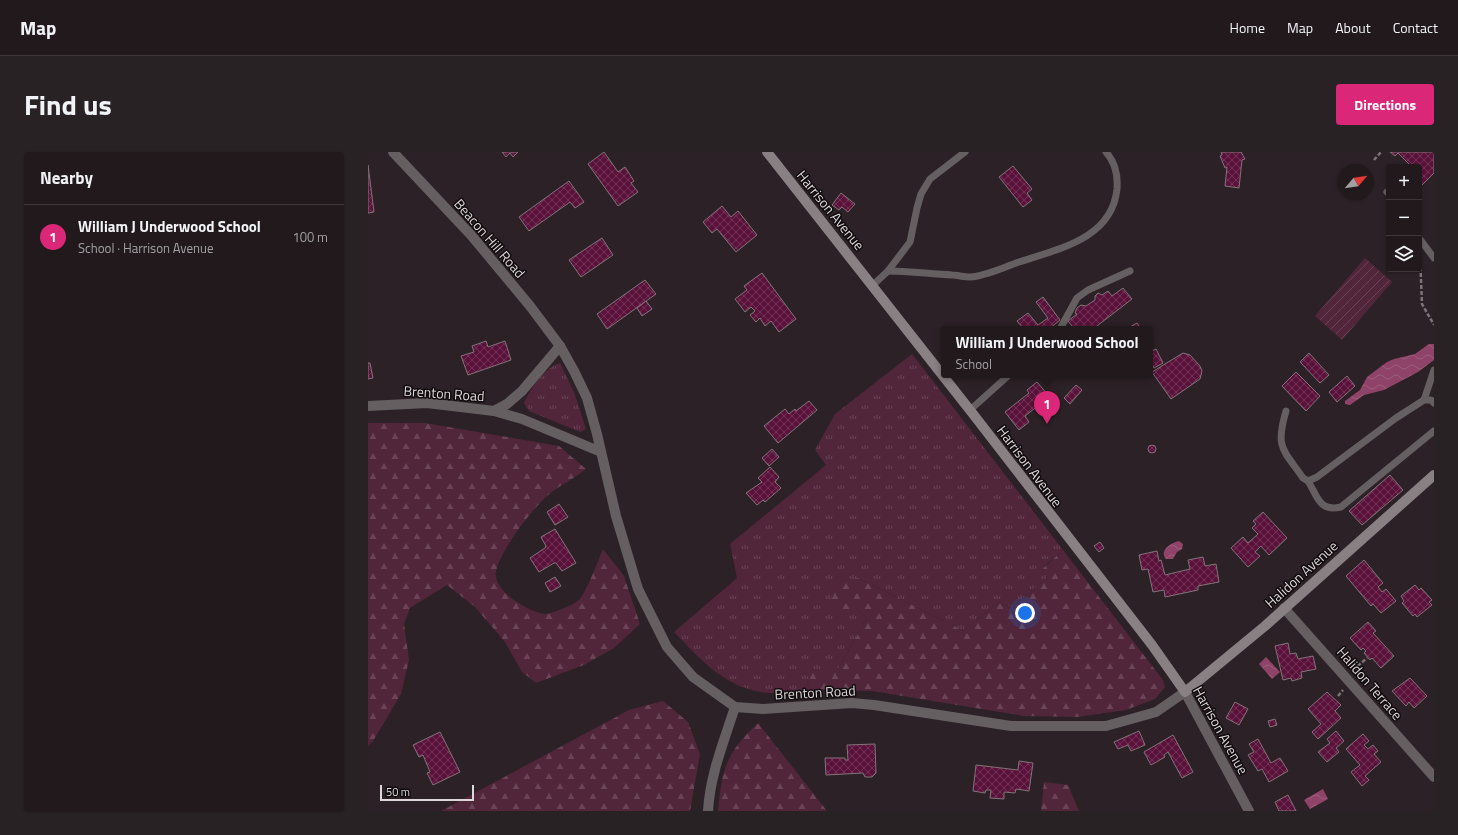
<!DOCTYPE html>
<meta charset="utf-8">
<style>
body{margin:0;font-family:"Titillium Web",sans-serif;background:#292225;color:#f1f3f6}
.controls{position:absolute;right:12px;top:12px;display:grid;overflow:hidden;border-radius:4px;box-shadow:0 1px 3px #0004}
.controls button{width:36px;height:36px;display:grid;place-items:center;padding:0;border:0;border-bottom:1px solid #3e383b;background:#21191c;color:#f1f3f6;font:20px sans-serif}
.compass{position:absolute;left:970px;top:12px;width:36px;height:36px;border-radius:50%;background:#21191c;box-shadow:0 1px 3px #0004;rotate:61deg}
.scale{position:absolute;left:12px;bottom:10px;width:94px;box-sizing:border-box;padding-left:4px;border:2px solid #ded7da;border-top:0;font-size:11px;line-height:14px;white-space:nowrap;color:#ded7da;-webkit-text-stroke:3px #110c0e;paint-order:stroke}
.you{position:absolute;left:657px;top:461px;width:14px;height:14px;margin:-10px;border:3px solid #fff;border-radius:50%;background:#1a73e8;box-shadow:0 0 0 6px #1a73e833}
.badge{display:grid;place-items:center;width:26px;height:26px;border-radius:50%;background:#db2777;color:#fff;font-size:13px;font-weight:700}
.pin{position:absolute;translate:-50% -33px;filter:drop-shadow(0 1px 2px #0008)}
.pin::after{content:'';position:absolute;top:21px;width:14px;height:12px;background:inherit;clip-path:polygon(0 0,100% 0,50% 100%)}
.popup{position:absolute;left:573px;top:174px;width:212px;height:52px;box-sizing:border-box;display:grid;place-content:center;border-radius:4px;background:#21191c;filter:drop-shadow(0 1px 3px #0005);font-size:13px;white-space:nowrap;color:#a2a0a3}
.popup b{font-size:15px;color:#f1f3f6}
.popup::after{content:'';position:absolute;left:50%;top:100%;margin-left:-8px;border:8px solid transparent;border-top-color:#21191c}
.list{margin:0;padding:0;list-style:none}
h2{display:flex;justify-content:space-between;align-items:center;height:52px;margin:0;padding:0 16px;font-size:17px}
h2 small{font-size:13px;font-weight:400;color:#a2a0a3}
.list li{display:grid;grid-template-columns:26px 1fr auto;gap:12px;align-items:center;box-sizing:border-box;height:64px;padding:0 16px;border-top:1px solid #3e383b}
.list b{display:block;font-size:15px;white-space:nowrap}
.list p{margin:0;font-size:13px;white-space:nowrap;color:#a2a0a3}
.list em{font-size:13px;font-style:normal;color:#a2a0a3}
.icon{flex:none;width:22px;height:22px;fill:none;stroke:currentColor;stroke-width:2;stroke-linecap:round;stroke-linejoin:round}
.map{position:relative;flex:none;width:1066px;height:659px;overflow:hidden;border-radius:4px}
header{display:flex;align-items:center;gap:24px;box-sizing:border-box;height:56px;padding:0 20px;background:#21191c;border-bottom:1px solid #3e383b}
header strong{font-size:19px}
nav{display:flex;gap:22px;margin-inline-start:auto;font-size:14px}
.intro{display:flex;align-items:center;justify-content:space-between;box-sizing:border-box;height:96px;padding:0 24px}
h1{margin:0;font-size:28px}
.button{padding:10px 18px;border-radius:4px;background:#db2777;color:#fff;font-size:14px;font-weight:700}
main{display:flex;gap:24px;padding:0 24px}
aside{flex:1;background:#21191c;border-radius:4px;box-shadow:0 1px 3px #0004}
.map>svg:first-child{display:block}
.grass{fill:url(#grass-tufts)}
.forest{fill:url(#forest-firs)}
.garden{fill:url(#garden-furrows)}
.water{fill:url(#water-waves)}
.building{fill:url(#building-cross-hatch);stroke:#817479}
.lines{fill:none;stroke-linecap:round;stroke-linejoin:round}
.path{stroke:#7d7478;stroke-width:2.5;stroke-dasharray:4 2;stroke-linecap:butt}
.service{stroke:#655f61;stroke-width:7}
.minor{stroke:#655f61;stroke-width:10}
.tertiary{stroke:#655f61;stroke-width:10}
.secondary{stroke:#898083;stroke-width:10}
.labels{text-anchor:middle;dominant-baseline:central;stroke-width:3;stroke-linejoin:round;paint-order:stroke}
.street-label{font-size:14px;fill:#ded7da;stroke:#110c0e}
</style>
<header>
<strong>Map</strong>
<nav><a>Home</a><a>Map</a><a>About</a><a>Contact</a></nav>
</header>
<div class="intro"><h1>Find us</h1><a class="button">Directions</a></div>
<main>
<aside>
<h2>Nearby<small></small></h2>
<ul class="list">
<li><span class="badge">1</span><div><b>William J Underwood School</b><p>School · Harrison Avenue</p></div><em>100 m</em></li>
</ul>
</aside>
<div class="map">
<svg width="1066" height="659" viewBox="0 0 1066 659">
<defs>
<pattern id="grass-tufts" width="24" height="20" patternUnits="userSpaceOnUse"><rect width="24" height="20" fill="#51253a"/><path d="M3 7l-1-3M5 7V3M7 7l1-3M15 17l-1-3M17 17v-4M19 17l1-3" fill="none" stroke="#6a4456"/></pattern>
<pattern id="forest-firs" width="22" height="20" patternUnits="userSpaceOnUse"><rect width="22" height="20" fill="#51253a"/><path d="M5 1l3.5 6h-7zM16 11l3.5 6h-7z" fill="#6a4456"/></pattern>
<pattern id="garden-furrows" width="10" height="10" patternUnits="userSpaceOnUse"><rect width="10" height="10" fill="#51253a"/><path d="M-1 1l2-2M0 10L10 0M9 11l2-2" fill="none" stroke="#6a4456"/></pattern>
<pattern id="water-waves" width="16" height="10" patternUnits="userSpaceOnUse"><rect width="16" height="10" fill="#8f4368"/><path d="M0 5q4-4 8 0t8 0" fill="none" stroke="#9e5d7d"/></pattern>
<pattern id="building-cross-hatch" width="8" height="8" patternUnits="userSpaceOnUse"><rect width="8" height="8" fill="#5b123a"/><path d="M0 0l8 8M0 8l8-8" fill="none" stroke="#723456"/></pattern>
</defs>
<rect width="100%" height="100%" fill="#2c2126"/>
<g class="grass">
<path d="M544,202L695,398L675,415L679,426L644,455L630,451L596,479L490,426V458L499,466L470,517L439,529L442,538C428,538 406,543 393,540C354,533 332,507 306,480L369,426L362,392L458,313L447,298L467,262Z"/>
<path d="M192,211L206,240L218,277L212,280L161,259L156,251C162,237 177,215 192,211Z"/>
</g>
<g class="forest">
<path d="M0,271H57L191,294L218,317C208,325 198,330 188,337C169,349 133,397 128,419C124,438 160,460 176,462C184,462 206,453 212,447C219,438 230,409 235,397L256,424L272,472L246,496L216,513L168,531L154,520L137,490L107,455L79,433L42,456L36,472L41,508L33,542L5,589L0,594Z"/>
<polygon points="695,398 795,528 797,535 787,547 758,558 709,565 656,564 504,539 442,538 439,529 442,520 470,517 499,466 490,458 480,461 469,456 463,446 469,430 490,426 596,479 630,451 644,455 679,426 675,416"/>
<polygon points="295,549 320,570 332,602 322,659 73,659 261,558"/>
<path d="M390,571L459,659H350C354,616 358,601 390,571Z"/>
<polygon points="676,630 700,633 711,659 673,659"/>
</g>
<polygon class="garden" points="997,106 1024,130 974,188 947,164"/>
<g class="water">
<polygon points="1061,192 1066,192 1066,208 1050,220 1016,238 996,243 982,253 977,252 977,249 992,238 999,225 1019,210 1026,207 1047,202"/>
<path d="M811,389L815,392L814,397L809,400L805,407H798C791,399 802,391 811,389Z"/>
<polygon points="898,505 912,520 904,527 891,512"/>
<polygon points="955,637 960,647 942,657 936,648"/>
</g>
<g class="building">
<polygon points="134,0 150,0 145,5 142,1 138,5"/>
<polygon points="236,0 250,20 257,15 266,29 263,31 270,40 250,54 220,12"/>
<polygon points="853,0 873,0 877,7 874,8 871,36 857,34 859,15 857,16 852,4 854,3"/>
<polygon points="1022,0 1066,0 1066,21 1051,36 1051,15 1044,15 1030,1 1027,4"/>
<polygon points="0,13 6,60 0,61"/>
<polygon points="645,14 664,37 659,41 664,48 655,55 631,25"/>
<polygon points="201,29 216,50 207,56 202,50 161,79 151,65"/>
<polygon points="473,41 487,52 480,60 474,55 471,58 464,53"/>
<polygon points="354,54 363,65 370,59 389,83 368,100 349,77 344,81 335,70"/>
<polygon points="234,86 245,103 213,125 201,108"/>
<polygon points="394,121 428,167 411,180 403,169 397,174 392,166 388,170 382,163 387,159 383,155 377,160 367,147 379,138 376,134"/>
<polygon points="277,128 288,142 239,177 229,162"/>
<polygon points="755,136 764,147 725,177 701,177 705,175 700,169 709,162 707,161 709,156 713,153 718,154 727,148 727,144 730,141 734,143 740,139 744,144"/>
<polygon points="675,145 692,168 681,177 656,177 649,169 660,161 670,173 680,166 668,150"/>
<polygon points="278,149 284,157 274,164 269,156"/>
<polygon points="769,171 773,177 758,177"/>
<polygon points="118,189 120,195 137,189 143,208 100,223 93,204 106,200 104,194"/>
<polygon points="788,197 795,211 786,216 782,208 782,200"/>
<polygon points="815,201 822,203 832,214 834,219 832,227 803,247 784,220"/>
<polygon points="941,201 961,223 952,231 932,210"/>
<polygon points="0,211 2,211 5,226 0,227"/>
<polygon points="928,220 952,244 938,259 914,234"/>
<polygon points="979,224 987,234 969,250 961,240"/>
<polygon points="669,230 686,250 675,258 671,253 657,264 661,270 651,278 637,260 661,241 659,238"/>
<polygon points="708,233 714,238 702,252 696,246"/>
<polygon points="441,249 449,258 410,291 396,274 417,257 421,262 427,257 428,259"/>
<circle cx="784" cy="297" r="4"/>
<polygon points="404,297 411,305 401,314 394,306"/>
<polygon points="402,315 411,325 407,330 413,336 397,350 395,348 389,353 378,341 394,330 390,326"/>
<polygon points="1022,323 1035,338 994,373 981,359"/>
<polygon points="191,352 200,365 187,373 179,360"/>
<polygon points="895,360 919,386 901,403 893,394 887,400 892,404 880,415 863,396 875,385 880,391 890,382 884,376 888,372 885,369"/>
<polygon points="187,377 208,411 194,419 188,411 186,411 171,420 162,406 177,396 178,394 173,385"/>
<polygon points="732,390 736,396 731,400 726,394"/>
<polygon points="789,399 791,409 793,408 797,423 822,417 820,408 835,405 837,414 848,412 851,430 830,434 830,438 797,445 796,438 785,440 780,417 774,418 771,403"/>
<polygon points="996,408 1015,431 1010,435 1014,440 1018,437 1028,449 1013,461 1005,452 1003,454 978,424"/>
<polygon points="187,425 193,434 182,440 177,431"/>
<polygon points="1047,433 1051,438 1053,436 1064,448 1061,450 1064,453 1049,465 1047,462 1045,464 1034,451 1036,449 1033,444"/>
<polygon points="1000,470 1008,479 1005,481 1026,504 1013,516 1004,506 1002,508 996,501 998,499 995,496 993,498 982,486"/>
<polygon points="920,491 922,502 928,501 930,507 945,504 948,517 933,520 934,526 924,529 923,526 915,528 907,494"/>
<polygon points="1042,526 1059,544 1046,556 1041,550 1038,554 1024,539"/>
<polygon points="959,540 973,553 967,559 973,566 950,587 944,580 953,572 940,557"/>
<polygon points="867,550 880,557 871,573 858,566"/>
<polygon points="907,567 909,573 902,575 900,569"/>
<polygon points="771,579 777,593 763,599 760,593 750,597 746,590"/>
<polygon points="968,579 976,589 968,596 971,600 959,610 950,600 962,591 959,587"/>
<polygon points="72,580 92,620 65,633 59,621 62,620 55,603 51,605 45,593"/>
<polygon points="995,582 1001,589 996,593 1000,597 1005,593 1010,599 1006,602 1013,610 997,624 1001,628 994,634 983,620 992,613 978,597"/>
<polygon points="805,583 825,620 814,626 800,600 796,603 797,605 783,613 776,600"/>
<polygon points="890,587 903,611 912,606 920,619 901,630 894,617 890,619 880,603 886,600 881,592"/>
<polygon points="507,592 508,621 504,625 497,625 495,621 458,623 457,606 477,606 477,608 480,608 479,593"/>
<polygon points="651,609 665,611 661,639 648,637 647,641 636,640 636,647 622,646 623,638 618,638 617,641 605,639 608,613 650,618"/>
<polygon points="920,643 928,659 911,659 907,650"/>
</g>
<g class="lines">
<g class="path">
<polyline points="1006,8 1013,0"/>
<polyline points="1052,103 1054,152 1066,173"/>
<polyline points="985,518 999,506"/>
<polyline points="970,544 975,538"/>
</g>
<g class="service">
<path d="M597,0L562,27L553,42L549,56L542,90L520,119C541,119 562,122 584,123C589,123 596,125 602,125C618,124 636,115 651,110C690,97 744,87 749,37C750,24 747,10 738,0"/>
<polyline points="1019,40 1021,42"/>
<polyline points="1051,86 1066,106"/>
<polyline points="505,133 520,119"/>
<polyline points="692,177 709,146 720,138 762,119"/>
<polyline points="1056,248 1066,218"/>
<polyline points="602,258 641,223"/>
<path d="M918,259C907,296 915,297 935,326L940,329L949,325L1028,266L1056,248H1063L1066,251"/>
<path d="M940,329C950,345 951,360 973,355L1066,279"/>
</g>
<g class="minor">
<polyline points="126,259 154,267 233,300"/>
<polyline points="916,456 1066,625"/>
</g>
<g class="tertiary">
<polyline points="25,0 103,83 162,154 192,194 206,219 219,246 229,282 248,364 270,437 299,495 325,525 367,555 395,557 484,551 506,553 643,574 738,574 788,560 817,540 881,659"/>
<polyline points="0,254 59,251 126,259 139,252 154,239 192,194"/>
<path d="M340,659C342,623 356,589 367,555"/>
</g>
<polyline class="secondary" points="399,0 605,262 784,493 817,540 897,474 1066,323"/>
</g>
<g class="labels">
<g class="street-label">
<text transform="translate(463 58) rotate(51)">Harrison Avenue</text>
<text transform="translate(122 86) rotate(49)">Beacon Hill Road</text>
<text transform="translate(76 241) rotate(4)">Brenton Road</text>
<text transform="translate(662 314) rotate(53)">Harrison Avenue</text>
<text transform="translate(933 422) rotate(-42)">Halidon Avenue</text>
<text transform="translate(1002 531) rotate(49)">Halidon Terrace</text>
<text transform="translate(447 540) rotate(-3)">Brenton Road</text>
<text transform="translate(853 578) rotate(61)">Harrison Avenue</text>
</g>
</g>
</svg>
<div class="controls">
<button>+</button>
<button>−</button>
<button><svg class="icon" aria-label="layers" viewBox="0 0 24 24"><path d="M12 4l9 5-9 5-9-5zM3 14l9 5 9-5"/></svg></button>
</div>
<svg class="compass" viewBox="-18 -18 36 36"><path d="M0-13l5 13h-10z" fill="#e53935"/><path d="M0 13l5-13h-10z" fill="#a2a0a3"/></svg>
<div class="scale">50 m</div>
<div class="you"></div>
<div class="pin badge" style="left:679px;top:272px">1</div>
<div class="popup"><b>William J Underwood School</b>School</div>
</div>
</main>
